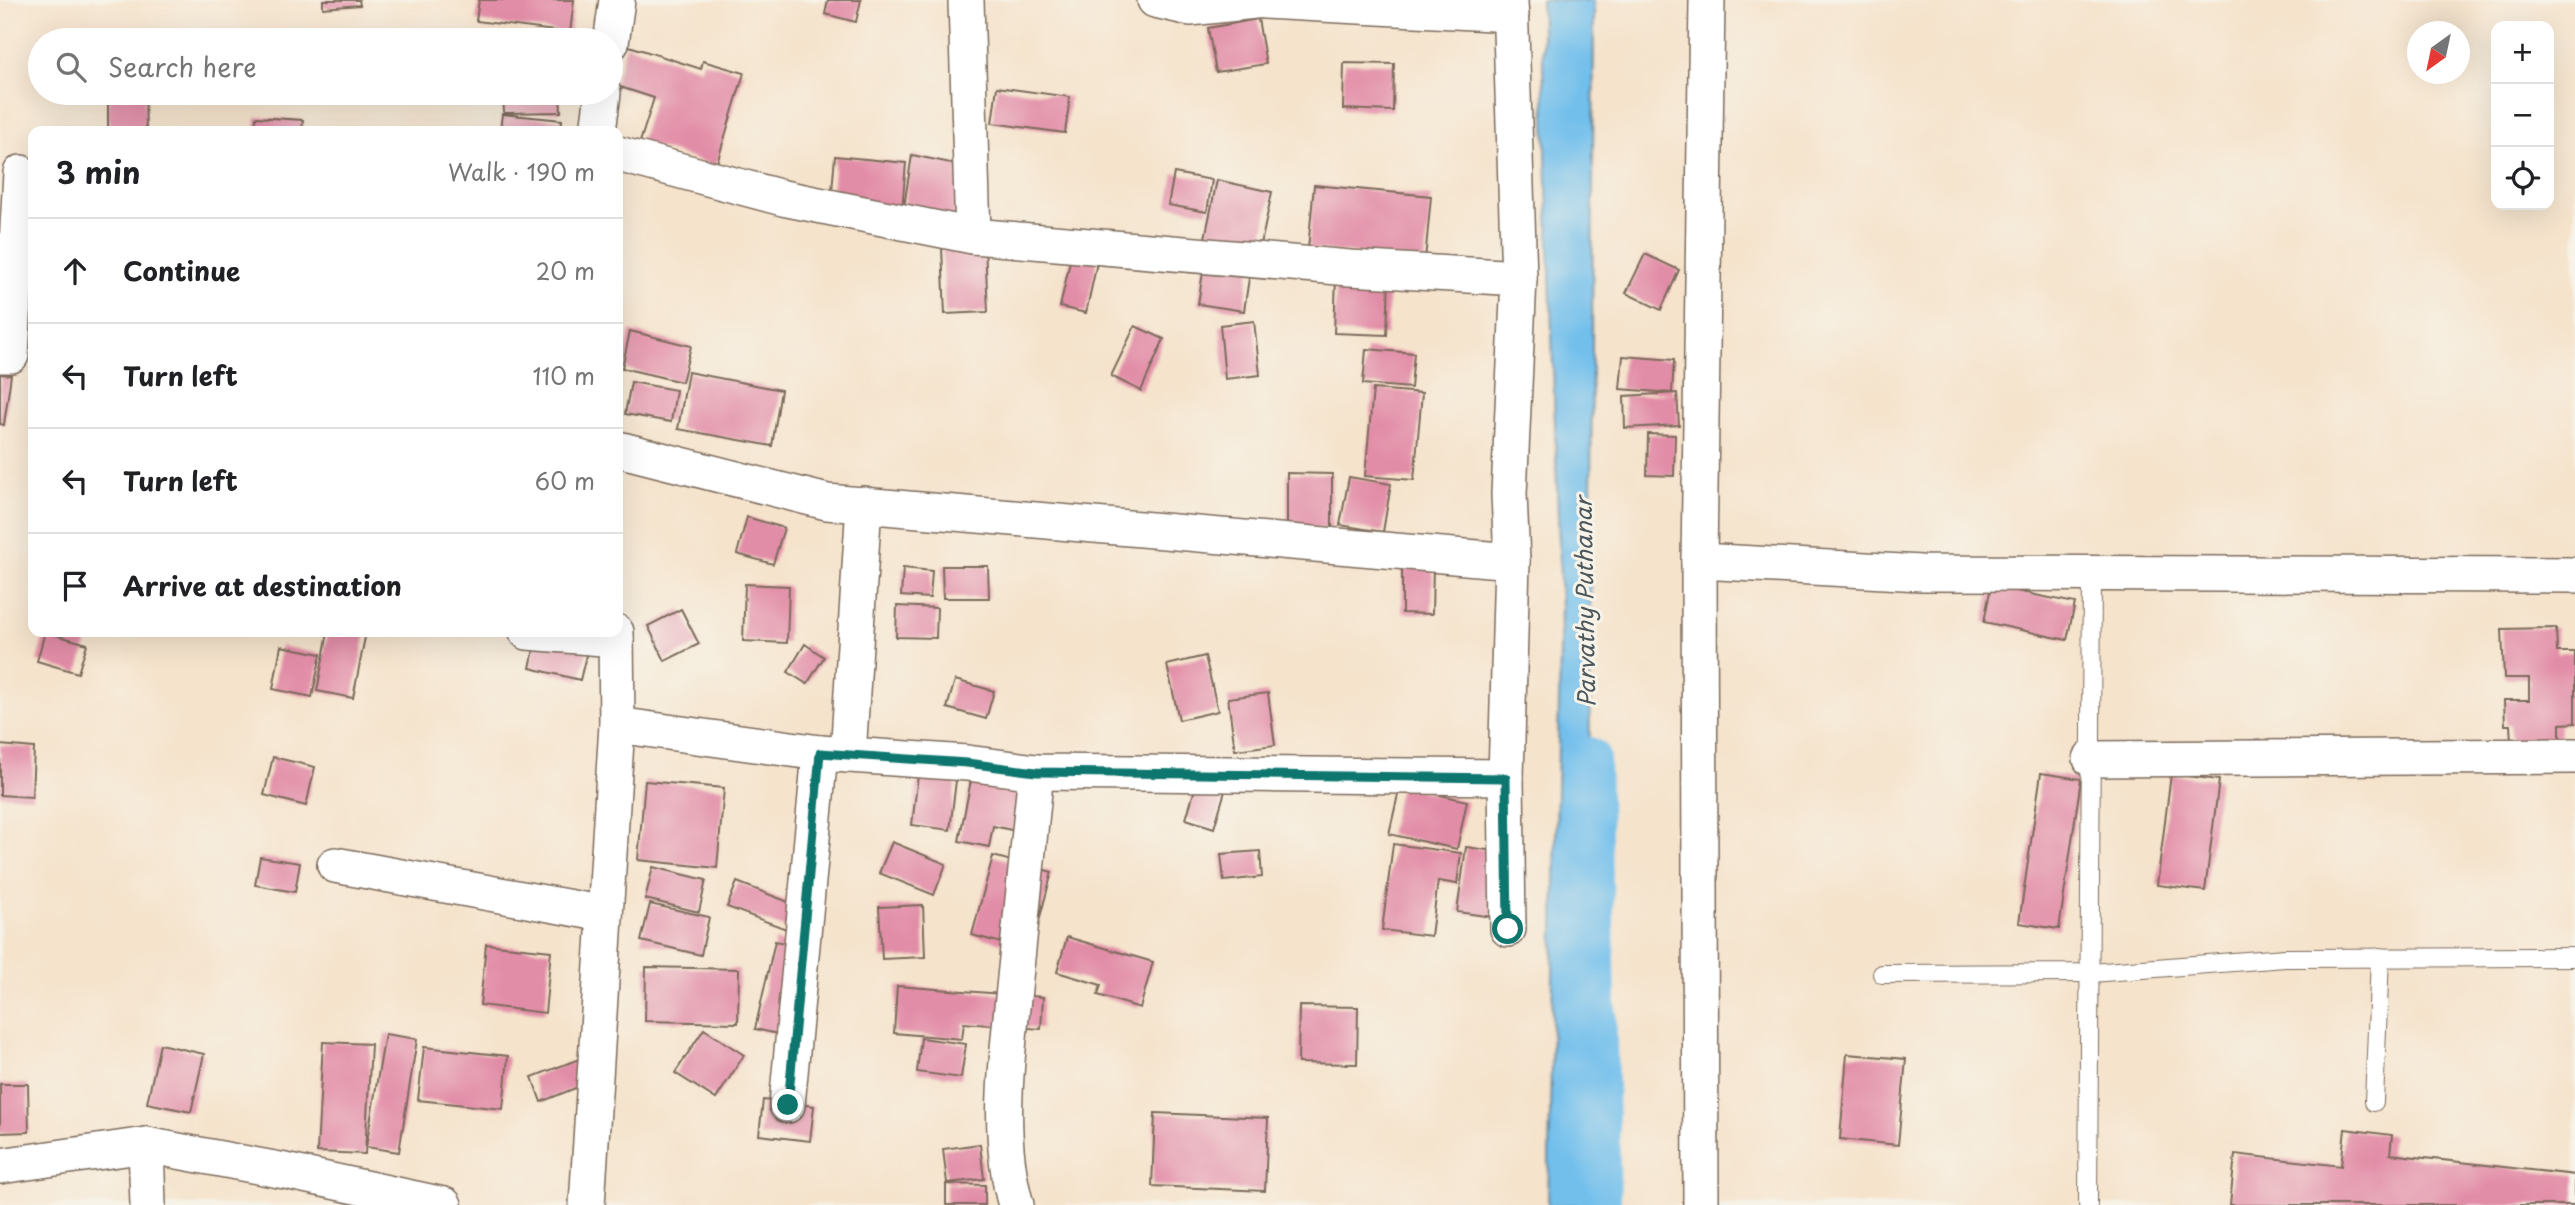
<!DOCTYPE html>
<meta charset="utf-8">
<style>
body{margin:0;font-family:"Playpen Sans",sans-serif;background:#f2f2f2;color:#202124}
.controls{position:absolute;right:21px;top:21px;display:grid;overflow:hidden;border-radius:14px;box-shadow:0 7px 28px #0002}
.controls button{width:63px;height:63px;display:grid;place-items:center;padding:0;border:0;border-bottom:2px solid #e0e0e0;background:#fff;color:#202124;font:35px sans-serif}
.compass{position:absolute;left:2407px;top:21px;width:63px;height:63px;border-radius:50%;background:#fff;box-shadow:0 7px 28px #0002;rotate:213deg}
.stop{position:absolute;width:21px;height:21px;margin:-16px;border:5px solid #0f766e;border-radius:50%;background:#fff}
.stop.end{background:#0f766e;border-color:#fff;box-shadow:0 2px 7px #0008}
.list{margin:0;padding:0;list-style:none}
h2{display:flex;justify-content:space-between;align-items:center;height:91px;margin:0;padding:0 28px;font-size:30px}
h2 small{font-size:23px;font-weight:400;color:#757577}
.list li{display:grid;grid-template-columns:46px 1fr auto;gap:21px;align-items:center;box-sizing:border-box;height:105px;padding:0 28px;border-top:2px solid #e0e0e0}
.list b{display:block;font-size:26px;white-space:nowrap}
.list em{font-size:23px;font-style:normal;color:#757577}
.icon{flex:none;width:38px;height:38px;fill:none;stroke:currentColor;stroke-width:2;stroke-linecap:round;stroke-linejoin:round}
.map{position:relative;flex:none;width:2575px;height:1205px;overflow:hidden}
.search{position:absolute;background:#fff;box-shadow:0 7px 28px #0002;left:28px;top:28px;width:595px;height:77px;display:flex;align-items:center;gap:18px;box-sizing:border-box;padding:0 24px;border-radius:38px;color:#757577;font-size:26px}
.panel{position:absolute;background:#fff;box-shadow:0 7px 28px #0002;left:28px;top:126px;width:595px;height:511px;border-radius:14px}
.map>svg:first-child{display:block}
.water{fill:#72bfec;stroke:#567485;stroke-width:2}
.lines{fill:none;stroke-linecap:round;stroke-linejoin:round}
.canal{stroke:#72bfec;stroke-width:44}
.building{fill:#e28da7}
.service-casing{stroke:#7c6b5b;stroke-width:20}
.minor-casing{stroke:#7c6b5b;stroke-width:38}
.service{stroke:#fff;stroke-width:18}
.minor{stroke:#fff;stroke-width:35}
.route{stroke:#0f766e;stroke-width:9}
.labels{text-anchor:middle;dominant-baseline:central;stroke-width:6;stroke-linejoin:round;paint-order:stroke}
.water-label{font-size:23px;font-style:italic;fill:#4c575c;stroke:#f7f3e8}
</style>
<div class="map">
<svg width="2575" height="1205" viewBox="0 0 2575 1205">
<rect width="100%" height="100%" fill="#f7f3e8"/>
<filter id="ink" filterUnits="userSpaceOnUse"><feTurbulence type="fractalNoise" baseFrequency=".0143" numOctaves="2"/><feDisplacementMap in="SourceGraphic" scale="14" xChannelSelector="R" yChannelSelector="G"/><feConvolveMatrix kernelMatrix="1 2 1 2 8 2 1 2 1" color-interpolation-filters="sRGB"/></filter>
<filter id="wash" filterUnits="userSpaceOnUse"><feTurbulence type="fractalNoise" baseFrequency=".00686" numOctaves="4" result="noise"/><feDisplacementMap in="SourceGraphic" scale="28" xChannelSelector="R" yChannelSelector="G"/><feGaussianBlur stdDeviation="1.57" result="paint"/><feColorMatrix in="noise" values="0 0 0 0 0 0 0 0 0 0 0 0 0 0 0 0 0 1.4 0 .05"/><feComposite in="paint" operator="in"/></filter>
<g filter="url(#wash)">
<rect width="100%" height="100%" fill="#f5e3cc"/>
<polygon class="water" points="1541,0 1594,0 1587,1205 1548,1205 1561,608"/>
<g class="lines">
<polyline class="canal" points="1588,759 1599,1205"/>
</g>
<g id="blocks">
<g class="building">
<polygon points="323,0 359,0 360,5 323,8"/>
<polygon points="479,0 574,0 570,33 476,21"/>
<polygon points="828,0 861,0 856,22 825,14"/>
<polygon points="1258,19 1266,64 1216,72 1208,28"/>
<polygon points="626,45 701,69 703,61 744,73 716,166 640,142 654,98 614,85"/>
<polygon points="1344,63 1394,64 1393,111 1343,109"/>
<polygon points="997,87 1070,97 1065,133 992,123"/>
<polygon points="503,93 560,93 561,112 504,113"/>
<polygon points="145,96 146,131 108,131 108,97"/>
<polygon points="502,114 562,120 561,131 500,131"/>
<polygon points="256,117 303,120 302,131 255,131"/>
<polygon points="912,155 965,166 955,222 903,213"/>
<polygon points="835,156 906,163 902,210 831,203"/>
<polygon points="1174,173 1212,180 1207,212 1168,205"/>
<polygon points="1217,180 1272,192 1259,254 1204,243"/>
<polygon points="1314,185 1431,196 1425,260 1308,249"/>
<polygon points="985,246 988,312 945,314 942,248"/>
<polygon points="1072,252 1098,258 1086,313 1060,307"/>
<polygon points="1645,254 1679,270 1661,310 1626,293"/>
<polygon points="1205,259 1251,265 1244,311 1198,304"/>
<polygon points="1336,277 1389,278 1387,335 1334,333"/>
<polygon points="1254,321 1260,375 1225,379 1220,325"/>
<polygon points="1135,326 1164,339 1141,391 1111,376"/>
<polygon points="630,331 691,346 682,382 622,368"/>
<polygon points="1366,349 1414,353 1411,388 1363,384"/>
<polygon points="1623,356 1674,360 1672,393 1620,389"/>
<polygon points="688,372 781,390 772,446 678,429"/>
<polygon points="0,374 11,375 4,425 0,424"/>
<polygon points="631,382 676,390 671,422 625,414"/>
<polygon points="1373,389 1422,393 1414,480 1365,476"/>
<polygon points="1677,393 1679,425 1625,428 1624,396"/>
<polygon points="1648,434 1675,435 1674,476 1647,475"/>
<polygon points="1287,473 1332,474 1332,529 1287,528"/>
<polygon points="1349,477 1391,484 1383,532 1340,525"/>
<polygon points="747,517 784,528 773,564 737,554"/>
<polygon points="1402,564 1433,565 1432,614 1402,613"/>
<polygon points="942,566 988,566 989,598 943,598"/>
<polygon points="903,568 932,571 930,598 901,596"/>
<polygon points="745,584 789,586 787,643 743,641"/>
<polygon points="1991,586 2075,603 2067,640 1984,622"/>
<polygon points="897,606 937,608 936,638 896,637"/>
<polygon points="681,609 699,644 665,661 648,626"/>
<polygon points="2556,628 2557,652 2575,652 2575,723 2560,724 2560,741 2511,741 2510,725 2505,725 2504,700 2529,700 2529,678 2504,678 2502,629"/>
<polygon points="45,632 87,644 78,673 37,661"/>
<polygon points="328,632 366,632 353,698 317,691"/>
<polygon points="537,635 588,647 580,680 530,668"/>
<polygon points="805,644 824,657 807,684 788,672"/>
<polygon points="281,646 321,654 312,697 273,689"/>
<polygon points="1205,656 1218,711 1179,720 1167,665"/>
<polygon points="955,680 994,691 986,719 947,708"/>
<polygon points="1268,693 1275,745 1235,750 1228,698"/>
<polygon points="0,745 34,748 32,797 0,795"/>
<polygon points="273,757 315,767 306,806 264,795"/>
<polygon points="974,765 1050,780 1038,836 993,826 989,847 959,841"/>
<polygon points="919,767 957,772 950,830 912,825"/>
<polygon points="2041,773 2081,779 2059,929 2019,923"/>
<polygon points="2171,774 2219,780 2205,891 2157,885"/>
<polygon points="645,781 724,788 717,868 638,860"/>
<polygon points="1197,782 1225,791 1214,828 1186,819"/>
<polygon points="1400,786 1467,801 1457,849 1389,834"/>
<polygon points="892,842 946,864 934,895 879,873"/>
<polygon points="1393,844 1461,853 1457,884 1438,881 1431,936 1382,930"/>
<polygon points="1466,847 1502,852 1493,917 1457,912"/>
<polygon points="1260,851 1262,877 1224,881 1221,854"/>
<polygon points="993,856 1052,872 1031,951 972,935"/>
<polygon points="260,857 300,863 295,892 255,885"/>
<polygon points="653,867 706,880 699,912 645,899"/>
<polygon points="737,882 799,906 789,930 727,907"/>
<polygon points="650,904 709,917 701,955 641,941"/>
<polygon points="923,905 925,957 882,959 879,907"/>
<polygon points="1067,937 1153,962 1140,1008 1098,995 1101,985 1057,972"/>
<polygon points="775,941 816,950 796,1038 755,1029"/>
<polygon points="486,944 551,951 545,1013 480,1005"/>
<polygon points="646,967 739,969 738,1023 645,1021"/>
<polygon points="897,986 1043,997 1041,1029 964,1023 962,1039 894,1033"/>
<polygon points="1299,1006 1358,1007 1357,1064 1298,1063"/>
<polygon points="704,1029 744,1055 716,1099 675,1073"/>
<polygon points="385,1034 417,1039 399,1152 366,1147"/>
<polygon points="921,1038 966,1044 961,1078 917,1072"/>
<polygon points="323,1042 371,1044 365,1154 317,1152"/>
<polygon points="160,1044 204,1054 191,1112 147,1103"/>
<polygon points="424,1047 508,1056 503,1109 418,1100"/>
<polygon points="1847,1054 1906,1059 1898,1145 1840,1139"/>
<polygon points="579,1059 588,1083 541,1102 532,1077"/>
<polygon points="0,1084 28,1084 29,1132 0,1133"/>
<polygon points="763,1100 814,1106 810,1141 759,1135"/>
<polygon points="1155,1113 1268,1118 1265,1191 1152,1186"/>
<polygon points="2345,1129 2392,1135 2390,1154 2575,1175 2575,1205 2230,1205 2235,1154 2341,1166"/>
<polygon points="980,1144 984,1179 947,1183 943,1149"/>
<polygon points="946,1184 985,1185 985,1205 946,1205"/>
</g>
</g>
</g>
<g filter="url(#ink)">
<use href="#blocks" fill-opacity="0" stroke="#7c6b5b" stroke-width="2"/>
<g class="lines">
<defs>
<g id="service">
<polyline points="1882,974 2091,973 2285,958 2575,957"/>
<polyline points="2374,1102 2380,957"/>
<polyline points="2088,1205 2092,575"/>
</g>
<g id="minor">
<polyline points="966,0 973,236"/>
<polyline points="1155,0 1190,8 1264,0"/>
<polyline points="1264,1 1511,14"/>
<polyline points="611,43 617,0"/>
<polyline points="598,131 603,93"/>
<polyline points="618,154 783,198 973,236 1350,268 1519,278"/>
<polyline points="0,355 11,355 21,173"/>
<polyline points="618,449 827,502 1512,561"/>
<polyline points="1699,561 1921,573 2575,575"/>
<polyline points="527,632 616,639"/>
<polyline points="617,725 820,753 967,763 1036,772 1506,777"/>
<polyline points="848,755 864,504"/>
<polyline points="2091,759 2575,756"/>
<polyline points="335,865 605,914"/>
<polyline points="1508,929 1506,777 1512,561 1509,494 1519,278 1510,0"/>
<polyline points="787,1105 820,753"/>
<polyline points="146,1145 148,1205"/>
<polyline points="0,1166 146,1145 285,1171 444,1205"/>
<polyline points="587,1205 617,725 616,632"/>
<path d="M1016,1205C995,1132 1008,1052 1015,978C1022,909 1029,840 1036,772"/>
<polyline points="1701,1205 1699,561 1707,0"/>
</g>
</defs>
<use href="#service" class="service-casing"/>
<use href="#minor" class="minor-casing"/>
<use href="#service" class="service"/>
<use href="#minor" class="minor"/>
</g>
</g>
<g class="lines" filter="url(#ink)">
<polyline class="route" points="788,1105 820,753 967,763 1036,772 1506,778 1508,929"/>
</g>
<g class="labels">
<g class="water-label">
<text transform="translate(1584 602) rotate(-91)">Parvathy Puthanar</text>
</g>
</g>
</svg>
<div class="controls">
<button>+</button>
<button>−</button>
<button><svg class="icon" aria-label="locate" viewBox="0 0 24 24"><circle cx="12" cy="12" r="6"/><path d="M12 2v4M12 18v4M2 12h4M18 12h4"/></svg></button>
</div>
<svg class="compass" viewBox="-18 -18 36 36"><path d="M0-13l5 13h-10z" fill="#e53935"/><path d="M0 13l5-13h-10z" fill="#757577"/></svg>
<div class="stop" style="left:1508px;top:929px"></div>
<div class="stop end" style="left:788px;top:1105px"></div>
<div class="search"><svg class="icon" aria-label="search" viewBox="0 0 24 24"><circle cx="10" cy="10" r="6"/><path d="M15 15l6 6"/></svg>Search here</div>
<section class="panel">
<h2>3 min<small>Walk · 190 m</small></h2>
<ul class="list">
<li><svg class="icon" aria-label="ahead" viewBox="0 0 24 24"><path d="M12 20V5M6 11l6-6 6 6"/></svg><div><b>Continue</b></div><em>20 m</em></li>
<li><svg class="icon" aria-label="left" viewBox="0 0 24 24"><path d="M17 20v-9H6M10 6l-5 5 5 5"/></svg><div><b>Turn left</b></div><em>110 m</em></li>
<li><svg class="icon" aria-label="left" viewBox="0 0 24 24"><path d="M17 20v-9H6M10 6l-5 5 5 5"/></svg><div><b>Turn left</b></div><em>60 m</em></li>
<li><svg class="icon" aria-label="arrive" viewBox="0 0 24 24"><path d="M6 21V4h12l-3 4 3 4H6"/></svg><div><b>Arrive at destination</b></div></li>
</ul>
</section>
</div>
